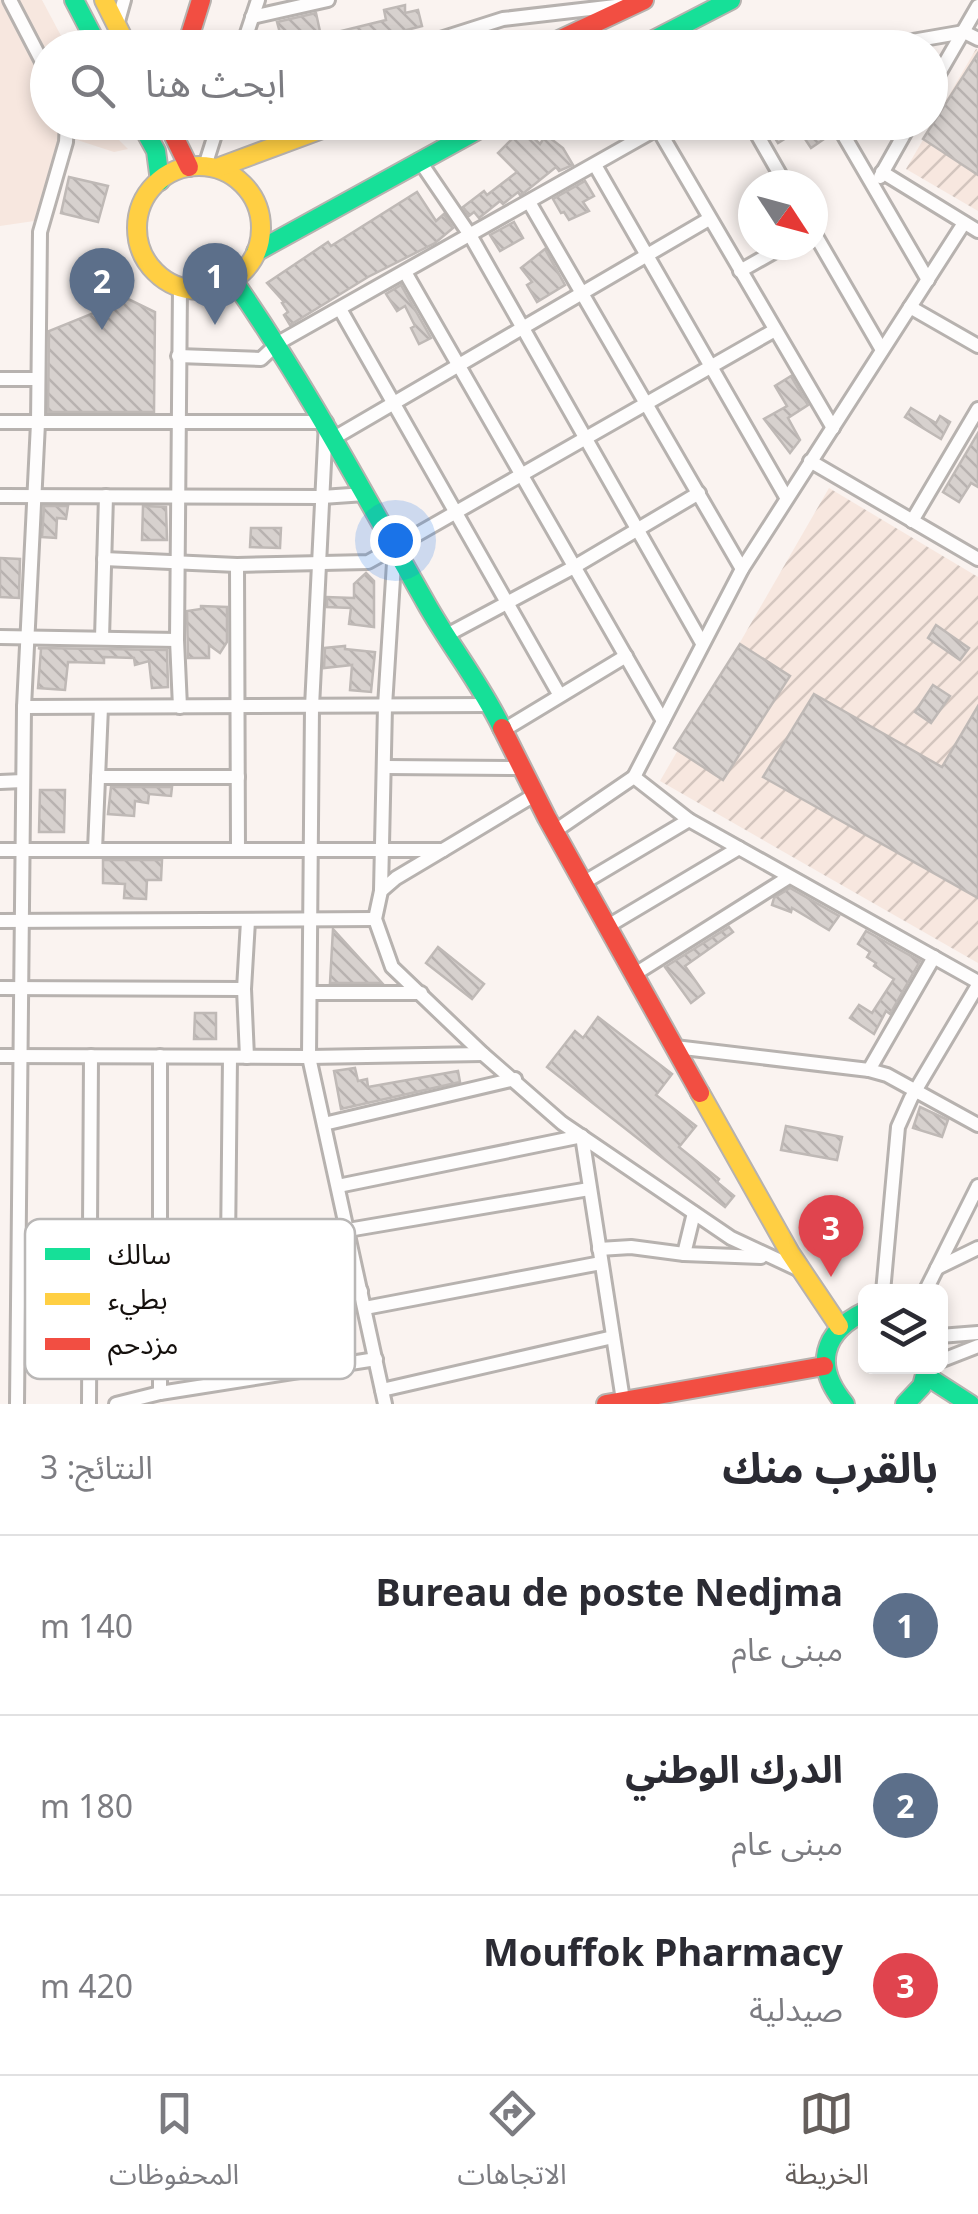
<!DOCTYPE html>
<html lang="ar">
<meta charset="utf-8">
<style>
body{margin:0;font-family:"Noto Sans","Noto Sans Arabic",sans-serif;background:#f2f2f3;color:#2b2b33;direction:rtl}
.controls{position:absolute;right:30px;bottom:30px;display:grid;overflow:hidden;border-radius:15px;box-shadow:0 5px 15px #0003}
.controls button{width:90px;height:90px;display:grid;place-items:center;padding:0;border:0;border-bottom:2px solid #e1e1e2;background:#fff;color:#2b2b33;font:50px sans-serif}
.compass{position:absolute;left:738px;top:170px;width:90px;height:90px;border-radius:50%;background:#fff;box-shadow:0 5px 15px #0003;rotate:126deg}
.you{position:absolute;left:395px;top:540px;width:35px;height:35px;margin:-25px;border:8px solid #fff;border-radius:50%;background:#1a73e8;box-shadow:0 0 0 15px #1a73e833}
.badge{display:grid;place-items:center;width:65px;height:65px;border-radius:50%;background:#655f5c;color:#fff;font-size:32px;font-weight:700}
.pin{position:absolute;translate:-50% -82px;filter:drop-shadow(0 2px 5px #0008)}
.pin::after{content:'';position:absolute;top:52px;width:35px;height:30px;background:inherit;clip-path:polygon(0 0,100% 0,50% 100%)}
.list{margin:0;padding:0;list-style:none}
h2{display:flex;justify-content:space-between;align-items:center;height:130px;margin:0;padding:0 40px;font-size:42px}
h2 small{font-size:32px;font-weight:400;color:#7c7c81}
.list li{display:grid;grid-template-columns:65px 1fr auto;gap:30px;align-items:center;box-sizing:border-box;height:180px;padding:0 40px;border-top:2px solid #e1e1e2}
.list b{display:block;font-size:38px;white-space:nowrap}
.list p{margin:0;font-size:32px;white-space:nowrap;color:#7c7c81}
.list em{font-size:32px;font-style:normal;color:#7c7c81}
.icon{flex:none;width:55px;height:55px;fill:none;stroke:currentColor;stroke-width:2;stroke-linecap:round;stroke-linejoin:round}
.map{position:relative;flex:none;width:978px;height:1404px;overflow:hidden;direction:ltr}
.search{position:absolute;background:#fff;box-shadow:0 5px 15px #0003;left:30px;right:30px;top:30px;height:110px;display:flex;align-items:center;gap:25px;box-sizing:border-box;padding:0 35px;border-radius:55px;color:#7c7c81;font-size:38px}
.sheet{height:670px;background:#fff}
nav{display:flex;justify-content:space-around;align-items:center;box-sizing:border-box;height:140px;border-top:2px solid #e1e1e2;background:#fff;font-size:28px;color:#7c7c81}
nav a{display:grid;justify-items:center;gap:5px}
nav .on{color:#655f5c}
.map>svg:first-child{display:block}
.built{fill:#f7e7df}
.industrial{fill:url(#industrial-furrows)}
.building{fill:url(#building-back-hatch);stroke:#bfb9b6;stroke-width:2.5}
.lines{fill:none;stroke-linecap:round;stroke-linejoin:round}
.street-casing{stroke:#b7b2af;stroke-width:18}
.fast-casing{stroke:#b7b2af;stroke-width:22}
.slow-casing{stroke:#b7b2af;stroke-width:22}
.jam-casing{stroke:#b7b2af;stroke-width:22}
.street{stroke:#fefdfd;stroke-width:12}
.fast{stroke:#16e098;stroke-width:18}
.slow{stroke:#ffcf43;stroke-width:18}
.jam{stroke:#f24e42;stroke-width:18}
.key{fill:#fff;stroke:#b9b7b6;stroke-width:2.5}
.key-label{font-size:28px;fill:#15100d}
</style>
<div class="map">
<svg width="978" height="1404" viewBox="0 0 978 1404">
<defs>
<pattern id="industrial-furrows" width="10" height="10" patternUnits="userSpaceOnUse" patternTransform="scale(2.5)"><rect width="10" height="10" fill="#f7e7df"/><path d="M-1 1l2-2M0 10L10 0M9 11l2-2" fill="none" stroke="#d3c5be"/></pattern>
<pattern id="building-back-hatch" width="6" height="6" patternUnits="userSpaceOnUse" patternTransform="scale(2.5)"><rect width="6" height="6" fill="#d7d1ce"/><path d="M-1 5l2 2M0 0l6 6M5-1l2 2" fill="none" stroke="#b8b2b0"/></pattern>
</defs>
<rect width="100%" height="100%" fill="#faf3f0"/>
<polygon class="built" points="0,0 42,0 67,47 48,48 48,122 106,123 113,134 128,149 114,152 65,136 41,220 0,226"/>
<g class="industrial">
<polygon points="976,49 978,50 978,211 906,169"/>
<polygon points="829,488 978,577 978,963 660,781"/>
</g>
<g class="building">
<polygon points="405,5 405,13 418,10 422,26 337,48 253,48 280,33 277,22 316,13 321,36 386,20 384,10"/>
<polygon points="978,53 978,175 923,139"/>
<polygon points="775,122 822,122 830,135 811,148 799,130 778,143 768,127"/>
<polygon points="523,128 540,144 546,135 563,148 573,165 559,171 556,167 525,192 520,195 518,192 503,204 500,201 479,218 474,212 469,216 463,207 484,191 487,195 517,172 498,153"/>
<polygon points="69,177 108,186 98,222 61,213"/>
<polygon points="585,181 594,196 583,202 589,211 569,220 564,212 561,213 553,199"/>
<polygon points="417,192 436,221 444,214 453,228 435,243 368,277 290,325 284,315 288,312 282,303 284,302 267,283 328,242 331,246"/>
<polygon points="514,222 523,238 500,251 490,235"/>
<polygon points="545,249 565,285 537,302 527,285 532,282 521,268"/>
<polygon points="401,285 431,338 419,344 411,328 415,326 405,306 397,311 386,294"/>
<polygon points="128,299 155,312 154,412 48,412 49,331"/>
<polygon points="791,376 808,405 788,418 800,440 790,453 764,419 787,406 775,386"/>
<polygon points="911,408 936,423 940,416 950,422 941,439 905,417"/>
<polygon points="978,433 978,487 971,483 959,502 943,492"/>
<polygon points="44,506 68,506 66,519 57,518 56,538 42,537"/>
<polygon points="143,506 166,507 167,540 142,540"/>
<polygon points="251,528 281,528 280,548 250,547"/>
<polygon points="0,558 20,559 19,598 0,597"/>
<polygon points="366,573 374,581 374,627 349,624 351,608 327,607 327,597 354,598 354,584"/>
<polygon points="201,606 227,607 227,642 220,653 209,645 209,658 188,658 187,611 201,609"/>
<polygon points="936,625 969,648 960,660 928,638"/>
<polygon points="740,644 790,676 723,780 674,748"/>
<polygon points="345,646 345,649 375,652 371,692 350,690 352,665 324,668 325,648"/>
<polygon points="38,648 167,650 168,687 152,688 149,661 135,665 134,658 104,657 104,663 68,662 65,690 38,688 41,649"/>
<polygon points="933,685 950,696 931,723 915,712"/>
<polygon points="814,694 942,767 978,706 978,898 763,777"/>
<polygon points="111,787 172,787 171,796 149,794 148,803 135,801 134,816 108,814"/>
<polygon points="40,790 65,790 64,832 39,832"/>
<polygon points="103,860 162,860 161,880 147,880 146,899 124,898 125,884 103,883"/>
<polygon points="790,888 839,916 829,930 792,908 791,912 772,905 774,898"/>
<polygon points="729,927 733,932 685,966 704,993 691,1003 665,967"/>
<polygon points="333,929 382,983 330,983"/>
<polygon points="866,931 920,961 890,1014 886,1011 874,1034 850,1018 859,1005 872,1013 894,979 874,966 876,963 867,957 870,952 858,944"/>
<polygon points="438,947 484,984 472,999 426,963"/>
<polygon points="195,1013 216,1013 216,1039 194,1039"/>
<polygon points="598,1017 672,1074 656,1095 696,1126 679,1147 719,1179 717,1182 734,1196 725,1207 547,1067 575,1031 583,1038"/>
<polygon points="355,1068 358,1081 367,1079 368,1087 458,1071 460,1082 341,1109 334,1071"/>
<polygon points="920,1107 948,1120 942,1137 913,1128"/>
<polygon points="786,1126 842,1137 837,1160 781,1150"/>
</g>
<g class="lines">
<defs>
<g id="street">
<polyline points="10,0 48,73"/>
<polyline points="252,17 328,0"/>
<polyline points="117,25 124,0"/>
<polyline points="242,48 258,0"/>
<polyline points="412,48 503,19 624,5"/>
<polyline points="872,48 964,32 978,39"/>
<polyline points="930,89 978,6"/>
<polyline points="750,122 786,185"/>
<polyline points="836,122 928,280"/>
<polyline points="658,129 833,428"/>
<polyline points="419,160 470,235 702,643"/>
<polyline points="595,165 786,497"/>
<polyline points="205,166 219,122"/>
<polyline points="882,172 978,231"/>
<polyline points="880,177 911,122"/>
<polyline points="529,202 742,569"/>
<polyline points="813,231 882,350"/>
<polyline points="740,271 786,245"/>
<polyline points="405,272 663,721"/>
<polyline points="180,287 177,640 180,707"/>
<polyline points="910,307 978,346"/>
<polyline points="340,309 559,694"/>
<polyline points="178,356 261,359 278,343 669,122"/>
<polyline points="0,379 38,379"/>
<polyline points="0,422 326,422 312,707 309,1057 385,1404"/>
<polyline points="334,438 709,219"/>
<polyline points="810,461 978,559"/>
<polyline points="0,496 322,497 365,494"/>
<polyline points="912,521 978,409"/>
<polyline points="104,559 237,565 368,562 395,547"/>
<polyline points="237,565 238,850"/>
<polyline points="445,636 574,567 699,493"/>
<polyline points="0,637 177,640"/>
<polyline points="102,638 106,496"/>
<polyline points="24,707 491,705"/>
<polyline points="502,731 626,656"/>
<polyline points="386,767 522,768"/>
<polyline points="98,777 238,777"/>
<polyline points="634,777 742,569 964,223"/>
<polyline points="0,782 23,781"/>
<polyline points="555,831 634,777 689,820 978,982"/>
<polyline points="0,850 443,850 536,794"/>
<polyline points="95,850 101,707"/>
<polyline points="443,850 396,878 381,891 375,919 392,967 483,1054 562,1123 731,1238 802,1271"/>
<polyline points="583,883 689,820"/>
<polyline points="381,891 385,706 395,547 775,330"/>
<polyline points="0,921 375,919"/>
<polyline points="608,926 739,848"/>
<polyline points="635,974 789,877"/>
<polyline points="0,988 244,989"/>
<polyline points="310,993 421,993"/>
<polyline points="675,1047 869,1070 887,1075 978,1125"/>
<polyline points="0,1056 309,1057 483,1054"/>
<polyline points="160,1056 160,1393"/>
<polyline points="247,1057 244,989 248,921"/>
<polyline points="869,1070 934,957"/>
<polyline points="324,1124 515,1079"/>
<polyline points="338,1186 582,1136 623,1400"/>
<polyline points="228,1247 230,1057"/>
<polyline points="599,1249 631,1247 684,1254 761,1257"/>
<polyline points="684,1254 694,1213"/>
<polyline points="160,1256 348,1230 589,1189"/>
<polyline points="937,1268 978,1248"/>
<polyline points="883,1292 898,1127 911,1098 978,985"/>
<polyline points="925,1292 978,1186"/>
<polyline points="365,1308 601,1263"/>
<polyline points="160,1327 361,1291"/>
<polyline points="940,1336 978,1333"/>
<polyline points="940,1361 978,1346"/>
<polyline points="382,1390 613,1337"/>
<polyline points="17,1404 24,707 38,423 40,232 66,142 67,122"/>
<polyline points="89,1404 91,1056"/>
<polyline points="116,1404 160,1393 376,1359"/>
</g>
<g id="fast">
<polyline points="74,0 99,48"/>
<polyline points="638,48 731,0"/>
<polyline points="140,122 156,151 160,181"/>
<polyline points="256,252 492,122"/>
<path d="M233,280C305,383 364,494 426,603C450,646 481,684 502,728"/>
<polyline points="925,1375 970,1404"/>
<path d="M845,1404C813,1366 822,1332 866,1311"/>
<polyline points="905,1404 922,1386 927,1367"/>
</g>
<g id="slow">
<polyline points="104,0 128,48"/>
<circle cx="199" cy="228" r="62"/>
<polyline points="217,168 341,122"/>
<polyline points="700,1093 790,1253 839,1326"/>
</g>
<g id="jam">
<polyline points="186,48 201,0"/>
<polyline points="542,48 644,0"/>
<polyline points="167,122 189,167"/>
<polyline points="502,728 547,818 700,1093"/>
<polyline points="606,1404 824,1366"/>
</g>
</defs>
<use href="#street" class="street-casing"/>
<use href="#fast" class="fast-casing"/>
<use href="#slow" class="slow-casing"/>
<use href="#jam" class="jam-casing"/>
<use href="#street" class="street"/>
<use href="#fast" class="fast"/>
<use href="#slow" class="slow"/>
<use href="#jam" class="jam"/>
</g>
<rect x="25" y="1219" width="330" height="160" rx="15" class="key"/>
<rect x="45" y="1248" width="45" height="12" fill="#16e098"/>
<rect x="45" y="1293" width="45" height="12" fill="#ffcf43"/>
<rect x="45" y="1338" width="45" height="12" fill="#f24e42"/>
<g class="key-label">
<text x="108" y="1264">سالك</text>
<text x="108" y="1309">بطيء</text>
<text x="108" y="1354">مزدحم</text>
</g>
</svg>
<div class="controls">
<button><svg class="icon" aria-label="layers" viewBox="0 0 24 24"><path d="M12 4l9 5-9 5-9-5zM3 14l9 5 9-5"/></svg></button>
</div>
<svg class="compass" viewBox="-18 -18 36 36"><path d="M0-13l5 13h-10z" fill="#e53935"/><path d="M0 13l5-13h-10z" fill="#7c7c81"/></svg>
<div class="you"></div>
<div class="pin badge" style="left:215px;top:325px;background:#5c6f8a">1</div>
<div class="pin badge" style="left:102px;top:330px;background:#5c6f8a">2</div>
<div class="pin badge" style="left:831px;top:1277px;background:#e0444e">3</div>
<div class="search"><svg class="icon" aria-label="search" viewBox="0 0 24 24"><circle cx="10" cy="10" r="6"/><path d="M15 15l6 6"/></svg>ابحث هنا</div>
</div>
<section class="sheet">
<h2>بالقرب منك<small>النتائج: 3</small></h2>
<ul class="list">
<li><span class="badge" style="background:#5c6f8a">1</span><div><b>Bureau de poste Nedjma</b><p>مبنى عام</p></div><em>140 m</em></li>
<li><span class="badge" style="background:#5c6f8a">2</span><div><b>الدرك الوطني</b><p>مبنى عام</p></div><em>180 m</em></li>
<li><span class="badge" style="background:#e0444e">3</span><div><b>Mouffok Pharmacy</b><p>صيدلية</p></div><em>420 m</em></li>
</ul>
</section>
<nav>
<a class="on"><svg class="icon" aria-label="map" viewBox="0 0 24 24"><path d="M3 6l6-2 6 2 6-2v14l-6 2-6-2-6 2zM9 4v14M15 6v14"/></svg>الخريطة</a>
<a><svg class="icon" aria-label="directions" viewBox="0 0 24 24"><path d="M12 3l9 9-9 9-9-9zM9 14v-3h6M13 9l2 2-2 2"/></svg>الاتجاهات</a>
<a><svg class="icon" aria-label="saved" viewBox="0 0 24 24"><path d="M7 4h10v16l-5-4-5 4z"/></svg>المحفوظات</a>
</nav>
